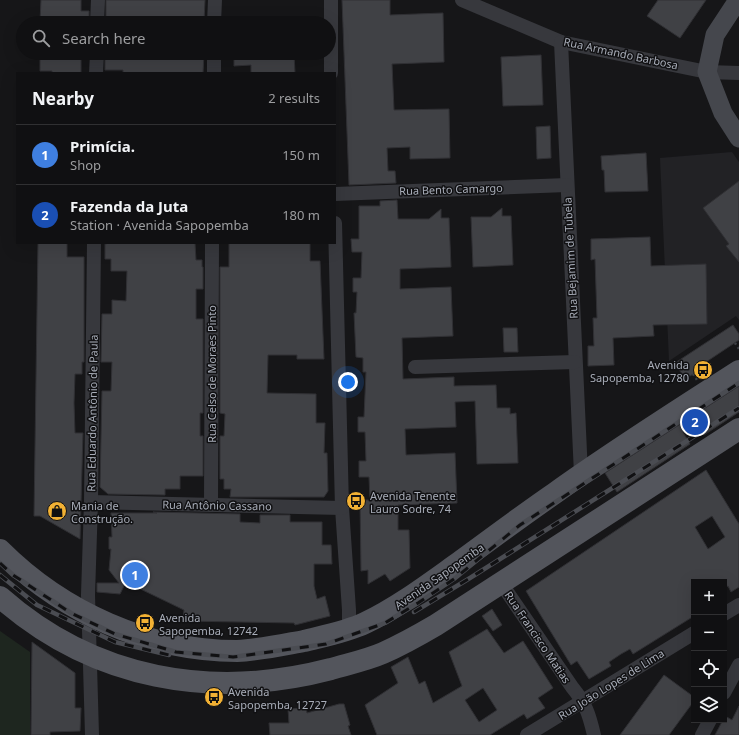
<!DOCTYPE html>
<meta charset="utf-8">
<style>
body{margin:0;font-family:"Noto Sans",sans-serif;background:#1e1e20;color:#f1f3f6}
.controls{position:absolute;right:12px;bottom:12px;display:grid;overflow:hidden;border-radius:0px;box-shadow:0 4px 16px #0002}
.controls button{width:36px;height:36px;display:grid;place-items:center;padding:0;border:0;border-bottom:1px solid #303032;background:#101012;color:#f1f3f6;font:20px sans-serif}
.you{position:absolute;left:348px;top:382px;width:14px;height:14px;margin:-10px;border:3px solid #fff;border-radius:50%;background:#1a73e8;box-shadow:0 0 0 6px #1a73e833}
.badge{display:grid;place-items:center;width:26px;height:26px;border-radius:50%;background:#f2b134;color:#fff;font-size:13px;font-weight:700}
.pin{position:absolute;translate:-50% -50%;border:2px solid #fff;box-shadow:0 1px 4px #0006}
.list{margin:0;padding:0;list-style:none}
h2{display:flex;justify-content:space-between;align-items:center;height:52px;margin:0;padding:0 16px;font-size:17px}
h2 small{font-size:13px;font-weight:400;color:#9c9d9f}
.list li{display:grid;grid-template-columns:26px 1fr auto;gap:12px;align-items:center;box-sizing:border-box;height:60px;padding:0 16px;border-top:1px solid #303032}
.list b{display:block;font-size:15px;white-space:nowrap}
.list p{margin:0;font-size:13px;white-space:nowrap;color:#9c9d9f}
.list em{font-size:13px;font-style:normal;color:#9c9d9f}
.icon{flex:none;width:22px;height:22px;fill:none;stroke:currentColor;stroke-width:2;stroke-linecap:round;stroke-linejoin:round}
.map{position:relative;flex:none;width:739px;height:735px;overflow:hidden}
.search{position:absolute;background:#101012;box-shadow:0 4px 16px #0002;left:16px;top:16px;width:320px;height:44px;display:flex;align-items:center;gap:10px;box-sizing:border-box;padding:0 14px;border-radius:22px;color:#9c9d9f;font-size:15px}
.panel{position:absolute;background:#101012;box-shadow:0 4px 16px #0002;left:16px;top:72px;width:320px;height:172px;border-radius:0px}
.map>svg:first-child{display:block}
.built{fill:#222225}
.green{fill:#1e261f}
.building{fill:#404145;stroke:#303034;fill-rule:evenodd}
.lines{fill:none;stroke-linecap:round;stroke-linejoin:round}
.path{stroke:#3d3f44;stroke-width:2.5;stroke-dasharray:2 3;stroke-linecap:butt}
.street{stroke:#37383d;stroke-width:14}
.secondary{stroke:#45474d;stroke-width:19}
.primary{stroke:#53555c;stroke-width:22}
.rail-casing{stroke:#4a4c52;stroke-width:4.5}
.rail{stroke:#111113;stroke-width:3;stroke-dasharray:9;stroke-linecap:butt}
.labels{text-anchor:middle;dominant-baseline:central;stroke-width:3;stroke-linejoin:round;paint-order:stroke}
.street-label{font-size:11px;fill:#a8adb8;stroke:#111113}
.poi-label{font-size:11px;fill:#a8adb8;stroke:#111113;text-anchor:start}
</style>
<div class="map">
<svg width="739" height="735" viewBox="0 0 739 735">
<rect width="100%" height="100%" fill="#161618"/>
<polygon class="built" points="732,152 739,162 739,320 736,316 669,361 660,158"/>
<polygon class="green" points="0,631 30,652 30,735 0,735"/>
<g class="building">
<polygon points="41,0 81,0 81,11 89,11 89,23 40,21"/>
<polygon points="106,0 205,0 204,23 106,23"/>
<polygon points="342,0 390,0 390,15 443,13 444,62 392,64 394,110 449,109 450,158 410,159 410,147 387,148 388,171 395,171 396,183 349,185"/>
<polygon points="658,0 706,0 680,38 647,16"/>
<polygon points="40,53 79,53 79,55 81,55 81,73 52,73 52,71 40,71"/>
<polygon points="105,53 204,53 203,73 123,73 123,70 105,70"/>
<polygon points="234,53 294,53 295,73 251,73 251,65 234,66"/>
<polygon points="541,55 543,105 503,106 501,57"/>
<polygon points="550,126 551,158 537,159 536,127"/>
<polygon points="646,153 648,191 605,192 604,170 602,170 601,156"/>
<polygon points="739,181 739,262 726,246 729,244 703,208"/>
<polygon points="397,200 398,219 429,219 441,209 441,218 449,218 451,267 400,269 400,289 451,287 453,336 402,338 403,379 454,377 454,386 496,385 497,408 510,408 510,414 516,413 518,463 477,464 475,401 455,402 456,427 405,429 406,455 455,453 457,503 398,505 398,530 409,530 410,568 390,581 385,574 368,584 368,570 361,571 360,500 370,500 369,477 359,477 359,461 366,461 365,432 358,432 358,417 364,417 366,372 363,372 363,358 356,357 354,313 356,313 357,292 353,292 353,278 361,278 362,252 352,252 351,239 359,239 359,206 380,206 380,201"/>
<polygon points="502,208 502,216 511,216 513,265 473,267 471,217 491,217"/>
<polygon points="650,237 651,266 706,264 707,324 653,325 654,336 613,338 614,365 588,366 588,346 594,346 593,318 597,318 595,259 591,260 591,239"/>
<polygon points="38,243 67,243 67,257 84,257 84,362 82,362 82,374 75,374 74,403 75,433 83,433 80,539 40,516 34,516"/>
<polygon points="110,243 195,243 196,260 202,260 202,267 203,267 203,289 196,289 196,319 203,319 203,413 200,413 200,436 203,436 203,476 180,476 180,489 165,489 165,495 108,494 100,487 102,391 111,391 112,362 101,362 102,314 112,314 112,300 126,301 127,271 111,271 111,259 105,259 105,244"/>
<polygon points="229,243 310,243 310,261 320,261 324,359 297,359 297,355 268,355 267,393 316,394 316,423 325,423 324,453 327,453 328,491 324,497 230,497 231,489 224,489 224,479 220,479 220,436 224,436 225,414 220,413 220,267 229,267"/>
<polygon points="733,325 739,334 739,340 694,370 695,373 685,379 675,363"/>
<polygon points="503,328 517,328 518,352 504,352"/>
<polygon points="739,386 739,412 704,435 695,423 683,432 690,444 617,492 605,473"/>
<path d="M706,470L739,524V587L731,592L728,586L724,588V582H694V616L633,654L630,649L621,654L609,662L611,666L589,679L577,661L571,665L526,591ZM712,516L725,537L708,549L695,527Z"/>
<polygon points="153,512 240,514 240,522 260,523 260,515 290,515 290,522 322,522 322,545 331,545 332,564 314,564 314,586 317,599 325,596 330,616 295,625 294,623 183,621 184,610 126,582 120,594 97,592 97,583 119,583 109,570 111,549 109,549 109,537 112,537 111,513 157,513"/>
<polygon points="492,609 502,625 493,631 482,616"/>
<path d="M487,629L504,653L523,641L553,688L538,698L545,708L527,719L524,714L490,735H377L365,705L398,683L391,667L408,657L419,684L425,681L433,703L462,686L449,652ZM483,688L497,710L479,722L465,700Z"/>
<polygon points="32,642 75,673 75,708 81,708 80,731 50,732 50,735 31,735"/>
<polygon points="664,675 694,697 694,701 669,735 620,735"/>
<polygon points="339,704 344,704 350,725 348,726 351,735 270,735 269,723 289,723 288,709 306,708 307,713"/>
<polygon points="739,706 739,735 715,735 725,716 732,720"/>
</g>
<g class="lines">
<g class="path">
<polyline points="735,343 739,349"/>
<polyline points="693,374 697,380"/>
</g>
<g class="street">
<polyline points="331,0 331,73"/>
<polyline points="462,0 561,42 707,72 739,73"/>
<polyline points="97,23 98,0"/>
<polyline points="214,23 215,0"/>
<polyline points="561,42 581,474"/>
<polyline points="96,73 97,53"/>
<polyline points="214,73 214,53"/>
<polyline points="335,194 567,185"/>
<polyline points="335,223 342,508 349,610 349,629"/>
<polyline points="415,367 575,362"/>
<polyline points="91,502 342,508"/>
<polyline points="211,505 212,243"/>
<path d="M501,583L572,687C586,704 589,714 594,735"/>
<polyline points="724,614 739,605"/>
<polyline points="724,693 739,665"/>
<polyline points="92,735 88,595 91,502 94,243"/>
<polyline points="527,735 694,633"/>
<polyline points="702,735 710,720"/>
</g>
<polyline class="secondary" points="738,0 715,35 707,72 723,113 739,138"/>
<g class="primary">
<path d="M0,550C62,612 148,651 237,651C259,650 282,645 304,641C324,636 346,632 365,623C400,606 430,583 461,561C492,538 523,515 555,493C615,450 677,411 739,371"/>
<path d="M0,597C94,680 212,700 331,669C348,664 367,660 383,653C401,645 419,635 436,625L739,429"/>
</g>
<defs>
<g id="rail">
<polyline points="0,563 13,575 71,613 115,634 176,652 233,657 326,644 385,623 418,603 454,579 520,525 739,383"/>
<polyline points="0,575 37,605 115,642 169,655"/>
<polyline points="414,612 470,578 739,408"/>
</g>
</defs>
<use href="#rail" class="rail-casing"/>
<use href="#rail" class="rail"/>
</g>
<defs>
<symbol id="bus-disc" viewBox="-11 -11 22 22"><circle r="9.5" fill="#f2b134" stroke="#111113"/><path d="M-5-6H5V4H4V6H2V4H-2V6H-4V4H-5ZM-3.5-4V0h7V-4ZM-3.5 1.2v1.5H-2V1.2ZM2 1.2v1.5H3.5V1.2Z" fill="#111"/></symbol>
<symbol id="shop-disc" viewBox="-11 -11 22 22"><circle r="9.5" fill="#f2b134" stroke="#111113"/><path d="M-5-2.5h2.3a2.7 3.5 0 0 1 5.4 0H5L5.5 6h-11ZM-1.5-2.5h3a1.5 2.3 0 0 0-3 0Z" fill="#111"/></symbol>
</defs>
<g fill-rule="evenodd">
<use href="#bus-disc" x="692" y="359" width="22" height="22"/>
<use href="#bus-disc" x="345" y="490" width="22" height="22"/>
<use href="#shop-disc" x="46" y="500" width="22" height="22"/>
<use href="#bus-disc" x="134" y="612" width="22" height="22"/>
<use href="#bus-disc" x="203" y="686" width="22" height="22"/>
</g>
<g class="labels">
<g class="street-label">
<text transform="translate(621 53) rotate(12)">Rua Armando Barbosa</text>
<text transform="translate(451 189) rotate(-2)">Rua Bento Camargo</text>
<text transform="translate(570 258) rotate(-93)">Rua Bejamim de Tubela</text>
<text transform="translate(211 374) rotate(-90)">Rua Celso de Moraes Pinto</text>
<text transform="translate(92 413) rotate(-89)">Rua Eduardo Antônio de Paula</text>
<text transform="translate(217 505) rotate(1)">Rua Antônio Cassano</text>
<text transform="translate(439 576) rotate(-35)">Avenida Sapopemba</text>
<text transform="translate(538 637) rotate(56)">Rua Francisco Matias</text>
<text transform="translate(611 684) rotate(-32)">Rua João Lopes de Lima</text>
</g>
<g class="poi-label">
<text x="689" y="364" text-anchor="end">Avenida<tspan x="689" dy="13">Sapopemba, 12780</tspan></text>
<text x="370" y="495">Avenida Tenente<tspan x="370" dy="13">Lauro Sodre, 74</tspan></text>
<text x="71" y="505">Mania de<tspan x="71" dy="13">Construção.</tspan></text>
<text x="159" y="617">Avenida<tspan x="159" dy="13">Sapopemba, 12742</tspan></text>
<text x="228" y="691">Avenida<tspan x="228" dy="13">Sapopemba, 12727</tspan></text>
</g>
</g>
</svg>
<div class="controls">
<button>+</button>
<button>−</button>
<button><svg class="icon" aria-label="locate" viewBox="0 0 24 24"><circle cx="12" cy="12" r="6"/><path d="M12 2v4M12 18v4M2 12h4M18 12h4"/></svg></button>
<button><svg class="icon" aria-label="layers" viewBox="0 0 24 24"><path d="M12 4l9 5-9 5-9-5zM3 14l9 5 9-5"/></svg></button>
</div>
<div class="you"></div>
<div class="pin badge" style="left:135px;top:575px;background:#3f7fe0">1</div>
<div class="pin badge" style="left:695px;top:422px;background:#1a4fb4">2</div>
<div class="search"><svg class="icon" aria-label="search" viewBox="0 0 24 24"><circle cx="10" cy="10" r="6"/><path d="M15 15l6 6"/></svg>Search here</div>
<section class="panel">
<h2>Nearby<small>2 results</small></h2>
<ul class="list">
<li><span class="badge" style="background:#3f7fe0">1</span><div><b>Primícia.</b><p>Shop</p></div><em>150 m</em></li>
<li><span class="badge" style="background:#1a4fb4">2</span><div><b>Fazenda da Juta</b><p>Station · Avenida Sapopemba</p></div><em>180 m</em></li>
</ul>
</section>
</div>
